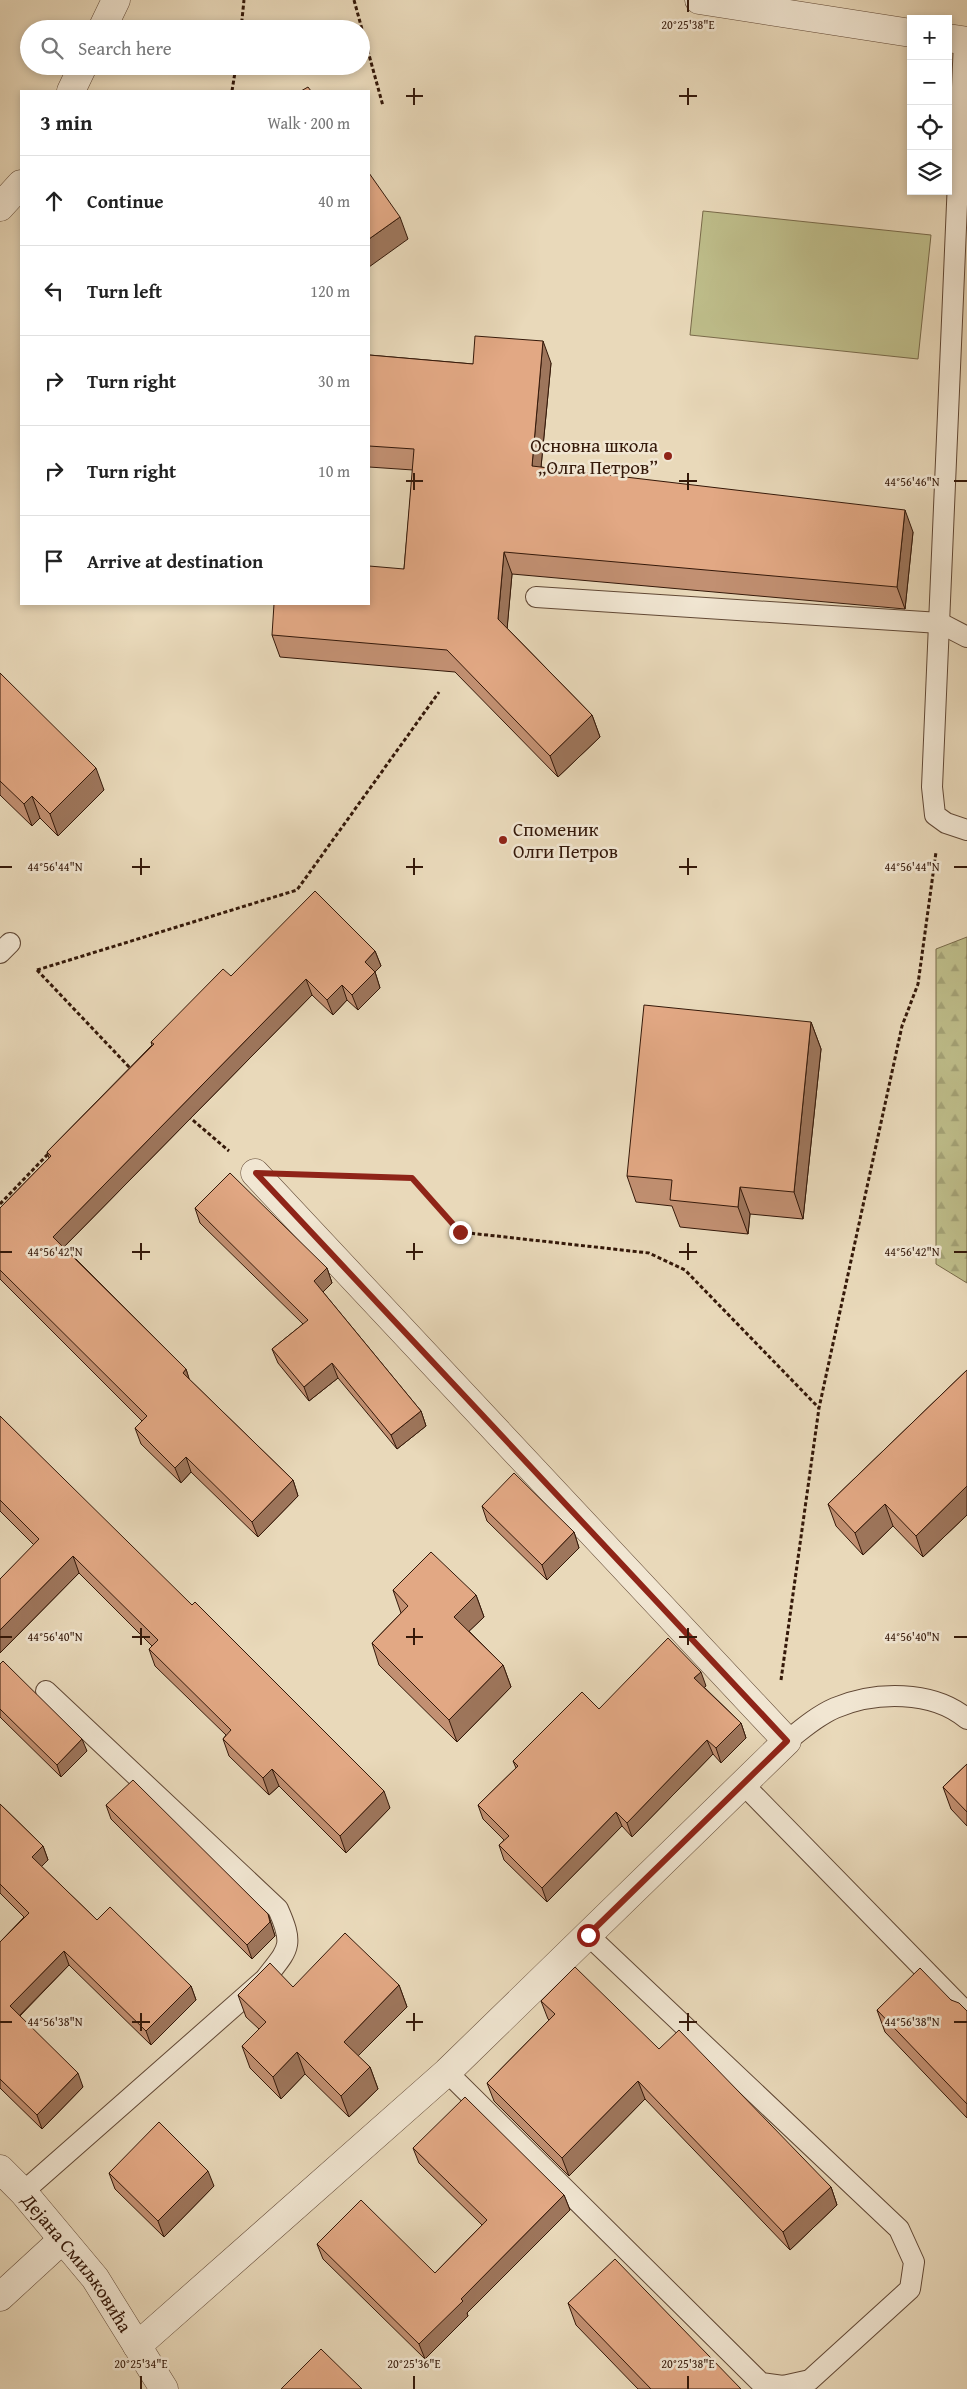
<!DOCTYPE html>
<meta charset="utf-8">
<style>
body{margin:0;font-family:"Gentium Book Plus",serif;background:#f2f2f2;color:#222}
.controls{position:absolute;right:15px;top:15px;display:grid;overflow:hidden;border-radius:0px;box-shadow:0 2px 8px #0003}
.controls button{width:45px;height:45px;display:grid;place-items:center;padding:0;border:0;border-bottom:1px solid #e0e0e0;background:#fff;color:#222;font:25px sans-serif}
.stop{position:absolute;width:15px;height:15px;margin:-11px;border:4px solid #8f2418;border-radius:50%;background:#fff}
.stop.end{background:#8f2418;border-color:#fff;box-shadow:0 1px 5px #0008}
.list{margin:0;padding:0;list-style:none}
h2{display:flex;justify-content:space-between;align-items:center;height:65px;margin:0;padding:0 20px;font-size:21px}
h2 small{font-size:16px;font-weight:400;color:#767676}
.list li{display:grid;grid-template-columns:32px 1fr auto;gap:15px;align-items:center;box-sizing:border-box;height:90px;padding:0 20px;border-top:1px solid #e0e0e0}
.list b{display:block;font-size:19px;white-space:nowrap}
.list em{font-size:16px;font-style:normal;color:#767676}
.icon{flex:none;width:28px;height:28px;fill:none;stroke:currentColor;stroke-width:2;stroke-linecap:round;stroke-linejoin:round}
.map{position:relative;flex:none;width:967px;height:2389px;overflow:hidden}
.search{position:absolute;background:#fff;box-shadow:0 2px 8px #0003;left:20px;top:20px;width:350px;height:55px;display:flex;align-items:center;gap:12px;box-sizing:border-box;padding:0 18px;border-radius:28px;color:#767676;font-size:19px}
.panel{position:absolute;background:#fff;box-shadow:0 2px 8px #0003;left:20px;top:90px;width:350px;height:515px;border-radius:0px}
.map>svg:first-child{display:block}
.forest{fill:url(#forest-firs);stroke:#796a4a}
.pitch{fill:#bebd8a;stroke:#796a4a}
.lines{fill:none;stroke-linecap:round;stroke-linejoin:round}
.service-casing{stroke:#614835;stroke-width:22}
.minor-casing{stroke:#614835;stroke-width:29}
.tertiary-casing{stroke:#614835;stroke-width:29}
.path{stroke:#341809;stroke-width:3;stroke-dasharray:4 2.5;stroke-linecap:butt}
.service{stroke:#f1e6d2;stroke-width:20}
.minor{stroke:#f1e6d2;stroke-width:28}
.tertiary{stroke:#f1e6d2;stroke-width:28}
.wall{fill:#c29072;stroke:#341809}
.shaded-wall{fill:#9e765c;stroke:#341809}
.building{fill:#e2a884;stroke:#341809}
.route{stroke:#8f2418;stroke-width:6}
.ticks{fill:none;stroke:#341809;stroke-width:2}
.poi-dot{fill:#8f2418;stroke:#f1e6d2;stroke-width:2}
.labels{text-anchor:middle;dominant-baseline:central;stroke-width:5;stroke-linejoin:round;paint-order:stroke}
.poi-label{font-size:19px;fill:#341809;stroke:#f1e6d2;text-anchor:end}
.street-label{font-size:19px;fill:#341809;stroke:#f1e6d2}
.ticks-label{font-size:12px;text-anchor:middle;fill:#341809;stroke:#f1e6d2;stroke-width:5;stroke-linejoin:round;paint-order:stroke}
</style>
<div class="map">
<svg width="967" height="2389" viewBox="0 0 967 2389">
<defs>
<pattern id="forest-firs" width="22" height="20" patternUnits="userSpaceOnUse" patternTransform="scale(1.25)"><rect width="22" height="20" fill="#bebd8a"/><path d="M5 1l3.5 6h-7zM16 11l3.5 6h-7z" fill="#a4a276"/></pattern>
</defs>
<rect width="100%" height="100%" fill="#e9d9ba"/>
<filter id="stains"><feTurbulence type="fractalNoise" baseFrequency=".004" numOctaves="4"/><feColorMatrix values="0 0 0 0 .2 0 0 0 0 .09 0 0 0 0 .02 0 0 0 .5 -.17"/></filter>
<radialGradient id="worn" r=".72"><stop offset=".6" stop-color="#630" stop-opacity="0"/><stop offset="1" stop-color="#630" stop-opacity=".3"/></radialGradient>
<polygon class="forest" points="967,937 967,1283 936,1264 936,949"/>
<polygon class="pitch" points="703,211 931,235 918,359 690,335"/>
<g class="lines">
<defs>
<g id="service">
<polyline points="964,41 932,787 935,815 946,823 967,830"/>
<polyline points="536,597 940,623 967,637"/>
<polyline points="0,953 10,943"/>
<path d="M787,1741C802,1729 817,1716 835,1708C875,1691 933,1690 967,1719"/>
<polyline points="743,1784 967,2013"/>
<polyline points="447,2072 761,2383 783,2386 810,2380 910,2289 914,2262 899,2229 588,1935"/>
<path d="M23,2192L265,1979C288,1949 295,1947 278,1909L46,1691"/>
</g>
<g id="minor">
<polyline points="0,2297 62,2240"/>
<polyline points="137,2346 447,2072 787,1741 255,1173"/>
</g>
<g id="tertiary">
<polyline points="699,0 911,33"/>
<polyline points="102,29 116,0"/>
<polyline points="948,38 967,41"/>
<polyline points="71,91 83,66"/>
<polyline points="0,207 21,184"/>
<path id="s1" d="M0,2169L23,2192L95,2278L164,2389"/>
</g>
</defs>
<use href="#service" class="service-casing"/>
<use href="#minor" class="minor-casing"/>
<use href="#tertiary" class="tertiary-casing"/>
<g class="path">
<polyline points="354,0 383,106"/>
<polyline points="241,29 244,0"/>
<polyline points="232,91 236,66"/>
<polyline points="37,970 297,890 439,692"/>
<polyline points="37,970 131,1069"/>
<polyline points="188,1116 229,1151"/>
<polyline points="307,1175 412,1178 460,1232 649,1253 685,1270 819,1408"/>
<polyline points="0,1204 49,1153"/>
<polyline points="781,1680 819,1408 902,1026 918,984 936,852"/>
</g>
<use href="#service" class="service"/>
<use href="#minor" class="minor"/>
<use href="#tertiary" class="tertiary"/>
</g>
<g class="wall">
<polygon points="369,355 473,364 551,363 541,467 913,532 905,609 512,574 507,628 592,715 600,737 558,777 455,672 280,657 272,635 404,569 413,470 369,467"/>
<polygon points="0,673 104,790 58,836 40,818 32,826 0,795"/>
<polygon points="375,951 381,966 375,972 380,988 358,1010 347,1000 333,1015 312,995 64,1247 186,1369 189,1379 293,1480 298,1496 258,1537 191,1472 181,1483 141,1444 135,1428 142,1421 0,1279 0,1208 49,1158 47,1152 152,1045 151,1042 231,976"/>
<polygon points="811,1022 821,1049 803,1219 750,1214 748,1234 680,1227 672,1206 636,1202 627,1176"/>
<polygon points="195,1208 327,1268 332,1283 323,1292 421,1411 426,1426 397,1449 338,1378 309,1401 278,1363 272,1349 303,1324 200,1223"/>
<polygon points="967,1370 967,1515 923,1557 893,1526 863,1555 836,1526 828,1504"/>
<polygon points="0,1416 390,1808 346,1853 279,1786 269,1795 229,1756 223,1739 226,1735 155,1666 149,1649 152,1646 79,1573 0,1653 0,1579 34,1545 0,1511"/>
<polygon points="482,1506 574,1532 579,1548 547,1580 487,1521"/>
<polygon points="393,1590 476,1595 484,1617 469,1631 503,1665 511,1687 457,1742 379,1665 372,1643 401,1613"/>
<polygon points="0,1664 87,1751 61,1777 0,1717"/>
<polygon points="706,1686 704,1687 741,1723 746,1738 721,1763 713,1754 632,1837 622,1826 547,1902 504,1860 499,1845 504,1840 483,1819 478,1805 516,1768 513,1761 599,1709"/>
<polygon points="967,1764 967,1826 951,1809 943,1787"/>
<polygon points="0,1804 43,1846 48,1860 41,1866 97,1920 191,1986 196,2000 151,2045 69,1965 20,2016 83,2087 42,2129 0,2088 0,1942 24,1917 0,1893"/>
<polygon points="106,1805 268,1914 275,1936 252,1959 111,1819"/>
<polygon points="399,1985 407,2007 358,2056 370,2067 378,2089 349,2117 305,2074 281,2099 250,2068 242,2046 259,2029 246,2017 238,1995 293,1987"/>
<polygon points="951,2000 967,2011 967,2118 885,2032 877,2010"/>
<polygon points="541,2001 659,2049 831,2187 837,2205 790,2250 645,2099 569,2176 494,2101 487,2083 549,2020 548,2019"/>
<polygon points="413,2148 564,2195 570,2210 467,2313 468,2316 425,2359 323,2259 317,2244 435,2273 482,2225 419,2163"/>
<polygon points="109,2173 214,2186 164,2237 115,2189"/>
<polygon points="568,2303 741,2389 638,2389 576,2325"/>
</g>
<g class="shaded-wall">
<polygon points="400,217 408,239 369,267 369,239"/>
<polygon points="543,341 551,363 539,488 532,466"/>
<polygon points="905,510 913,532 905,609 897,587"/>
<polygon points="504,552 512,574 506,641 498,619"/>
<polygon points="592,715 600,737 558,777 550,756"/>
<polygon points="96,768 104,790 58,836 50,814"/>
<polygon points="32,796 40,818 32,826 24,804"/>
<polygon points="375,951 381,966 375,972 380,988 358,1010 352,995 365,962"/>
<polygon points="306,979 312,995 59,1252 53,1237"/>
<polygon points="342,985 347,1000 333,1015 327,1000"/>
<polygon points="811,1022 821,1049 803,1219 794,1192"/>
<polygon points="740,1187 750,1214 748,1234 738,1207"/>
<polygon points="327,1268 332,1283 319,1296 314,1281"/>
<polygon points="332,1363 338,1378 309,1401 304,1387"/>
<polygon points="186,1369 191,1385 183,1373"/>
<polygon points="421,1411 426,1426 397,1449 391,1435"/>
<polygon points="186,1457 191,1472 181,1483 175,1468"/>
<polygon points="293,1480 298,1496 258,1537 252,1522"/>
<polygon points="967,1486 967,1515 923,1557 916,1536"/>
<polygon points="885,1504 893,1526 863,1555 855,1533"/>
<polygon points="574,1532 579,1548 547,1580 542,1565"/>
<polygon points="73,1556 79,1573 0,1653 0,1630"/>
<polygon points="476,1595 484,1617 462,1638 454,1617"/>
<polygon points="503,1665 511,1687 457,1742 449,1720"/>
<polygon points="701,1672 706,1686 699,1692 694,1678"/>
<polygon points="741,1723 746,1738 721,1763 716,1748"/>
<polygon points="82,1739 87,1751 61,1777 57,1765"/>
<polygon points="707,1740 713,1754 632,1837 627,1823"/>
<polygon points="272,1769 279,1786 269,1795 263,1778"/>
<polygon points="384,1791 390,1808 346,1853 340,1836"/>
<polygon points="616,1812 622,1826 547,1902 542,1888"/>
<polygon points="43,1846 48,1860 37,1871 32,1857"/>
<polygon points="268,1914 275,1936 252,1959 247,1945"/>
<polygon points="64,1951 69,1965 15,2020 10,2006"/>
<polygon points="399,1985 407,2007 351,2063 344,2042"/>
<polygon points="191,1986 196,2000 151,2045 146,2031"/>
<polygon points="297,2052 305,2074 281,2099 273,2077"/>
<polygon points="370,2067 378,2089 349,2117 341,2096"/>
<polygon points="78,2073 83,2087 42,2129 37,2115"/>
<polygon points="638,2081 645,2099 569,2176 562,2158"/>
<polygon points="208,2171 214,2186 164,2237 158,2221"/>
<polygon points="831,2187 837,2205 790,2250 783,2232"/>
<polygon points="564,2195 570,2210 467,2313 468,2316 425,2359 419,2344 461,2299"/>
</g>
<g class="building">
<polygon points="308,87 311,91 301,91"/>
<polygon points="369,173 400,217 369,239"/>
<polygon points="475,336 543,341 532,466 905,510 897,587 504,552 498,619 592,715 550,756 447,650 272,635 274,604 369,604 369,566 404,569 414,449 369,446 369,355 473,364"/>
<polygon points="0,673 96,768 50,814 32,796 24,804 0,781"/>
<polygon points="315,891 375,951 365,962 375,972 352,995 342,985 327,1000 306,979 53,1237 186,1369 183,1373 293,1480 252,1522 186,1457 175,1468 135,1428 147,1416 0,1270 0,1208 51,1156 47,1152 154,1044 151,1042 223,969 231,976"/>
<polygon points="644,1005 811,1022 794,1192 740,1187 738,1207 670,1200 672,1180 627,1176"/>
<polygon points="230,1173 327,1268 314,1281 421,1411 391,1435 332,1363 304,1387 272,1349 308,1320 195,1208"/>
<polygon points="967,1370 967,1486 916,1536 885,1504 855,1533 828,1504"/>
<polygon points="0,1416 192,1605 195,1602 384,1791 340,1836 272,1769 263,1778 223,1739 231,1730 149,1649 158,1640 73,1556 0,1630 0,1579 39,1539 0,1500"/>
<polygon points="514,1473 574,1532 542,1565 482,1506"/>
<polygon points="431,1552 476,1595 454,1617 503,1665 449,1720 372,1643 408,1606 393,1590"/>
<polygon points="668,1638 701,1672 694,1678 741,1723 716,1748 707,1740 627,1823 616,1812 542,1888 499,1845 509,1836 478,1805 518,1766 513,1761 582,1692 599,1709"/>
<polygon points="3,1661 82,1739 57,1765 0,1709 0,1664"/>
<polygon points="967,1764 967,1812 943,1787"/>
<polygon points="133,1780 268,1914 270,1922 247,1945 106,1805"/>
<polygon points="0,1804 43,1846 32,1857 97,1920 110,1907 191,1986 146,2031 64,1951 10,2006 78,2073 37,2115 0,2079 0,1942 29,1913 0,1884"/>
<polygon points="345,1933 399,1985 344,2042 370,2067 341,2096 297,2052 273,2077 242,2046 266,2022 238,1995 270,1963 293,1987"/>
<polygon points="575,1967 659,2049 679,2030 831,2187 783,2232 638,2081 562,2158 487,2083 555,2014 541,2001"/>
<polygon points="920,1968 951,2000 959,2003 967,2011 967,2104 877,2010"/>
<polygon points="465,2097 564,2195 461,2299 463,2301 419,2344 317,2244 361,2200 435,2273 487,2220 413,2148"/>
<polygon points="159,2122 208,2171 158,2221 109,2173"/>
<polygon points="615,2259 741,2389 651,2389 568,2303"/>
<polygon points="321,2349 362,2389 281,2389"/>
</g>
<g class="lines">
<polyline class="route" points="460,1232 412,1178 256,1173 787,1741 588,1935"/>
</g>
<path class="ticks" d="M688,0V12M414,88V105M688,88V105M406,96H423M679,96H697M414,473V490M688,473V490M406,481H423M679,481H697M954,481H967M141,858V875M414,858V875M688,858V875M0,867H12M132,867H150M406,867H423M679,867H697M954,867H967M141,1243V1260M414,1243V1260M688,1243V1260M0,1252H12M132,1252H150M406,1252H423M679,1252H697M954,1252H967M141,1628V1645M414,1628V1645M688,1628V1645M0,1637H12M132,1637H150M406,1637H423M679,1637H697M954,1637H967M141,2013V2031M414,2013V2031M688,2013V2031M0,2022H12M132,2022H150M406,2022H423M679,2022H697M954,2022H967M141,2376V2389M414,2376V2389M688,2376V2389"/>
<g class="poi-dot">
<circle cx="668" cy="456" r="5"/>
<circle cx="503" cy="840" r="5"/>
</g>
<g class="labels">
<g class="poi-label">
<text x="658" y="445">Основна школа<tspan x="658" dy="22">„Олга Петров”</tspan></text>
<text x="513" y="829" text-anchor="start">Споменик<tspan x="513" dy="22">Олги Петров</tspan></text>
</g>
<g class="street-label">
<text stroke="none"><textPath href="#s1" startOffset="122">Дејана Смиљковића</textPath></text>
</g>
</g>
<g class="ticks-label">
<text x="688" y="29">20°25'38"E</text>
<text x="912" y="486">44°56'46"N</text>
<text x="55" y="871">44°56'44"N</text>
<text x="912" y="871">44°56'44"N</text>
<text x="55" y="1256">44°56'42"N</text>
<text x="912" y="1256">44°56'42"N</text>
<text x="55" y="1641">44°56'40"N</text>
<text x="912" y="1641">44°56'40"N</text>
<text x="55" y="2026">44°56'38"N</text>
<text x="912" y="2026">44°56'38"N</text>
<text x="141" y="2368">20°25'34"E</text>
<text x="414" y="2368">20°25'36"E</text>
<text x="688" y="2368">20°25'38"E</text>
</g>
<rect width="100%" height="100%" filter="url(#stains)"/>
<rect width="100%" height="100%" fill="url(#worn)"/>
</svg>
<div class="controls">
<button>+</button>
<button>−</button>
<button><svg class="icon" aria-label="locate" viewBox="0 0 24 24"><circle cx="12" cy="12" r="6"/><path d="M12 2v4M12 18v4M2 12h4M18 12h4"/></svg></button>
<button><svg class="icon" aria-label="layers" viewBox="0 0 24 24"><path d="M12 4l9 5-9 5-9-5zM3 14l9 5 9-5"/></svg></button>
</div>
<div class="stop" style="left:588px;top:1935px"></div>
<div class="stop end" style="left:460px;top:1232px"></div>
<div class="search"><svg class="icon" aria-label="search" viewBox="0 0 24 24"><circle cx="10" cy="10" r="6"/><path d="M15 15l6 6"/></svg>Search here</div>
<section class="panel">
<h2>3 min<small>Walk · 200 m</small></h2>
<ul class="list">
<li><svg class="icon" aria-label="ahead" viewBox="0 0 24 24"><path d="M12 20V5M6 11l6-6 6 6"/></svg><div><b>Continue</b></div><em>40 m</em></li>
<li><svg class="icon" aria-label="left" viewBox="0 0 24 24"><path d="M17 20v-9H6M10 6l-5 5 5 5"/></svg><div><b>Turn left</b></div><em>120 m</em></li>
<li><svg class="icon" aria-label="right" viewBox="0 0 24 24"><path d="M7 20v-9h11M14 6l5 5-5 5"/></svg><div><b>Turn right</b></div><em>30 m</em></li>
<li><svg class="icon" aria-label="right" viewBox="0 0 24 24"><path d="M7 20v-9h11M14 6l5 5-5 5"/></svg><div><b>Turn right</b></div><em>10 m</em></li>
<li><svg class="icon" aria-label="arrive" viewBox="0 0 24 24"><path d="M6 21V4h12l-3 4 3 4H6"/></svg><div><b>Arrive at destination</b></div></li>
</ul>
</section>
</div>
